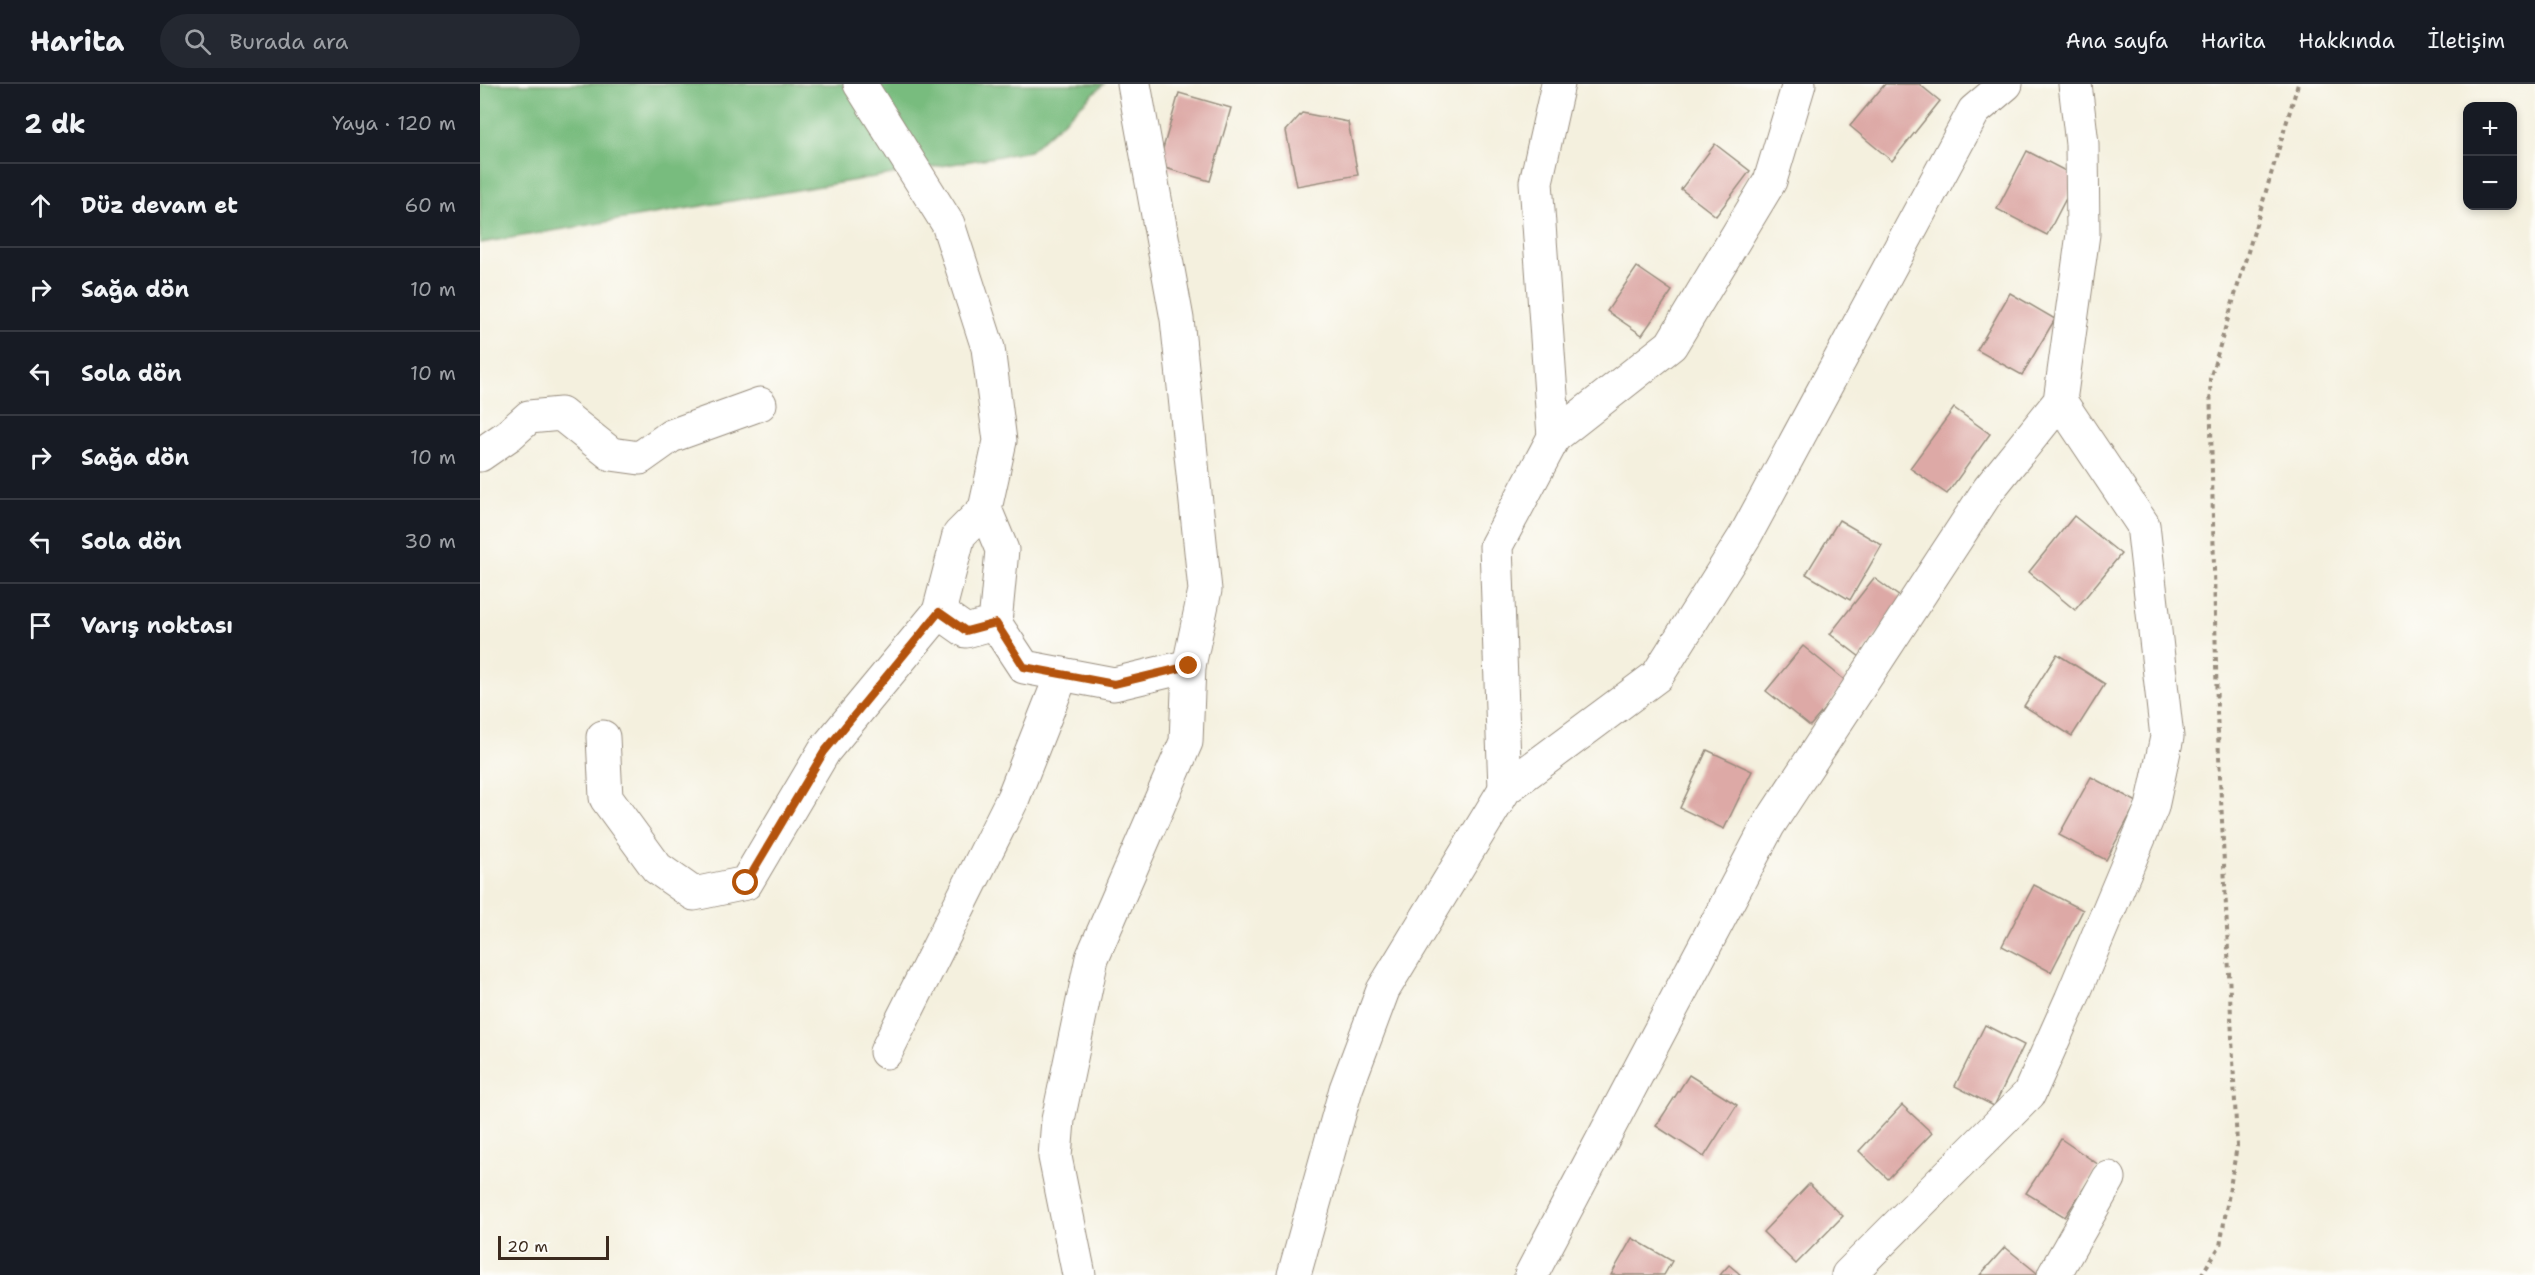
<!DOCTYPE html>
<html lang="tr">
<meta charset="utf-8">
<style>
body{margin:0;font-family:"Shantell Sans",sans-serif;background:#242831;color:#f1f3f6}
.controls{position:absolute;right:18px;top:18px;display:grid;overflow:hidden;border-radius:12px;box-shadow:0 3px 9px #0003}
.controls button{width:54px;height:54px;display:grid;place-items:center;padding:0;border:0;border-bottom:2px solid #363941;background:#171b24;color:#f1f3f6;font:30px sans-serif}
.scale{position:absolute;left:18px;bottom:15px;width:111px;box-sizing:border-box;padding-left:6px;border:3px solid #3b2a1e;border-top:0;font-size:16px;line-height:21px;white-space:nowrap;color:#3b2a1e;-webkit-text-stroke:4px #fdfcf7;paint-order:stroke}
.stop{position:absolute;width:18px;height:18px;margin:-14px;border:4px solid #b45309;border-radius:50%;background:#fff}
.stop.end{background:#b45309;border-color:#fff;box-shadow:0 2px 6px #0008}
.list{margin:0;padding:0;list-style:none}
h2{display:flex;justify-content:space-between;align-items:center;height:78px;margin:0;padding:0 24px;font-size:26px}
h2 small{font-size:20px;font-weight:400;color:#9ea1a6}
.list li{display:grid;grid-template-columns:39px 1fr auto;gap:18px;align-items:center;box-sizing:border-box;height:84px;padding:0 24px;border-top:2px solid #363941}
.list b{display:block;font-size:22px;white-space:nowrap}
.list em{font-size:20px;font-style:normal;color:#9ea1a6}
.icon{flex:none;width:33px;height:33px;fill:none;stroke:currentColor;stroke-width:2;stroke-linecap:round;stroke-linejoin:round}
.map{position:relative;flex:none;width:2055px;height:1191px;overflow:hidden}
header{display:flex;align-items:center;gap:36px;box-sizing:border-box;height:84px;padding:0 30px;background:#171b24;border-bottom:2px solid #363941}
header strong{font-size:28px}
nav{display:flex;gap:33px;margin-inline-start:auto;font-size:21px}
.search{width:420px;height:54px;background:#242831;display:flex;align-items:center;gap:15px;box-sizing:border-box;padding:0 21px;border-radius:33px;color:#9ea1a6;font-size:22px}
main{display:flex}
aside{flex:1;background:#171b24}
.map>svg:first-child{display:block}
.forest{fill:#78bc7e;stroke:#5a734e;stroke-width:1.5}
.building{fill:#dda9a6}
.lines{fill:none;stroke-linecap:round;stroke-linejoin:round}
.minor-casing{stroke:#988d7e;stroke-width:35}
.path{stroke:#988d7e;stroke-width:4;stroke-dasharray:4.5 4.5;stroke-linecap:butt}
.minor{stroke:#fff;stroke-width:33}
.route{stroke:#b45309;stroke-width:8}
</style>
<header>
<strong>Harita</strong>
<div class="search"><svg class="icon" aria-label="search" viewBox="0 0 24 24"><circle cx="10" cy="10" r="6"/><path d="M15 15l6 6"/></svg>Burada ara</div>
<nav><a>Ana sayfa</a><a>Harita</a><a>Hakkında</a><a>İletişim</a></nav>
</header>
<main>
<aside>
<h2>2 dk<small>Yaya · 120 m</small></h2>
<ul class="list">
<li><svg class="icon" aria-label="ahead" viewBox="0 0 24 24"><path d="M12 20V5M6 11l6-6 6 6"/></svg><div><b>Düz devam et</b></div><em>60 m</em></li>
<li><svg class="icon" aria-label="right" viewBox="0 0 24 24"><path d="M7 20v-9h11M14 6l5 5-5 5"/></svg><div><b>Sağa dön</b></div><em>10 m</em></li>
<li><svg class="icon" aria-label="left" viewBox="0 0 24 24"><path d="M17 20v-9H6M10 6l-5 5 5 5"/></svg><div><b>Sola dön</b></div><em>10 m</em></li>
<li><svg class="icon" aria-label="right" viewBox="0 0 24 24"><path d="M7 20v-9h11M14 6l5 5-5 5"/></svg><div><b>Sağa dön</b></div><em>10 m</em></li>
<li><svg class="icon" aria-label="left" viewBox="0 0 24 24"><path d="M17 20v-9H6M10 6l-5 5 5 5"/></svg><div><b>Sola dön</b></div><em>30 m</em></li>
<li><svg class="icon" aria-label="arrive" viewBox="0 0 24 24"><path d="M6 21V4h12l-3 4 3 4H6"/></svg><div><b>Varış noktası</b></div></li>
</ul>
</aside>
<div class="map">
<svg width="2055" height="1191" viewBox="0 0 2055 1191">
<rect width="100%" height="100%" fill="#fdfcf7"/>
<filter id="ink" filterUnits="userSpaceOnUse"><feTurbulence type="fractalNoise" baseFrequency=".0167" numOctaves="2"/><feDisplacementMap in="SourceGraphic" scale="12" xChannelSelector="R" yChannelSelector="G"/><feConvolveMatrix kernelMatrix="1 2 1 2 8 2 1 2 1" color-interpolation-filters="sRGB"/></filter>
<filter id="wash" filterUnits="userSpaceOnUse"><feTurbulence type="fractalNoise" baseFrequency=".008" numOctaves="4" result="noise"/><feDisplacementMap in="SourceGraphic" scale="24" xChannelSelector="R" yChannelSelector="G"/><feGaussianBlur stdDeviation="1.35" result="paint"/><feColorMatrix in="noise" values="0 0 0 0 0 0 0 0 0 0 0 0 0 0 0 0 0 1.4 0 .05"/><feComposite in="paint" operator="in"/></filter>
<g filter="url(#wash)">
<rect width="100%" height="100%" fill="#f4f0de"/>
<polygon class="forest" points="0,0 624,0 550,67 0,159"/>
<g id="blocks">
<g class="building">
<polygon points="1405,0 1439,0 1460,17 1412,77 1370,42"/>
<polygon points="699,9 751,24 730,97 678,82"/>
<polygon points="822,29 868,38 878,91 817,102 806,47"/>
<polygon points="1235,60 1270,87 1236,132 1201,105"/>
<polygon points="1547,67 1597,93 1567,151 1517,125"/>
<polygon points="1157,183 1192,207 1162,251 1127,227"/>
<polygon points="1530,209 1575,235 1542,291 1497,266"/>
<polygon points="1474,324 1510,350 1467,410 1430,384"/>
<polygon points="1594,432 1641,470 1595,526 1549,488"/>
<polygon points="1359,436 1402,461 1370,516 1326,490"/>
<polygon points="1394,494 1424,516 1380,573 1350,550"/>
<polygon points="1323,562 1367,598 1330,642 1286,607"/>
<polygon points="1577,570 1625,600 1592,652 1544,622"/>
<polygon points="1227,666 1272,687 1244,745 1200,724"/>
<polygon points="1611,693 1657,718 1626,776 1579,751"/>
<polygon points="1554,801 1603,826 1571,888 1522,862"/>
<polygon points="1505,941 1544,961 1514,1022 1475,1002"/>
<polygon points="1209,991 1257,1021 1224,1073 1176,1042"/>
<polygon points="1422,1021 1452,1049 1408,1095 1379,1067"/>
<polygon points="1581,1055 1619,1081 1585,1133 1546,1109"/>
<polygon points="1329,1100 1363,1132 1316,1180 1283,1148"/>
<polygon points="1152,1154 1192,1177 1184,1191 1131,1191"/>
<polygon points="1525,1163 1557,1189 1555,1191 1500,1191"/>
<polygon points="1249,1181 1261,1191 1240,1191"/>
</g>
</g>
</g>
<g filter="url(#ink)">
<use href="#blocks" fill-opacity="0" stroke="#988d7e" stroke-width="1.5"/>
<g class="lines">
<defs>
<g id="minor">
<polyline points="380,0 468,140 508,264 520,357 505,425 522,466 515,539 544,583 634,600 709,582"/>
<polyline points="1074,353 1056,98 1078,0"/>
<polyline points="0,371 29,351 49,333 81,330 131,370 160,374 191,352 280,320"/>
<polyline points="459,528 486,547 515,539"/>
<polyline points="123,653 126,714 177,784 214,810 266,799 344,667 459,528 479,451 505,425"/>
<polyline points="1025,705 1016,462 1074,353 1191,261 1290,97 1319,0"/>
<polyline points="406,968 533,714 582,590"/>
<polyline points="599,1191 575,1073 578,1036 612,874 706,658 709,582 725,506 697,235 654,0"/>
<polyline points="814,1191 866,1005 903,906 1025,705 1177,592 1265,452 1494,27 1526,0"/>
<polyline points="1051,1191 1288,742 1509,405 1580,317 1603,150 1602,60 1595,0"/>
<polyline points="1368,1191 1549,1010 1591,916 1672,723 1687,653 1663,441 1580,317"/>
<polyline points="1574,1191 1629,1094"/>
</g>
</defs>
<use href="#minor" class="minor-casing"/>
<polyline class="path" points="1721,1191 1740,1162 1757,1062 1737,628 1730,295 1818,0"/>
<use href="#minor" class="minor"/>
</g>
</g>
<g class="lines" filter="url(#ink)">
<polyline class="route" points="266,799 344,668 459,528 486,547 516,539 544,583 634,600 709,582"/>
</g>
</svg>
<div class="controls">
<button>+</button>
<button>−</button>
</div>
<div class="scale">20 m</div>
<div class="stop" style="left:266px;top:799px"></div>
<div class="stop end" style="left:709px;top:582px"></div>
</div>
</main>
